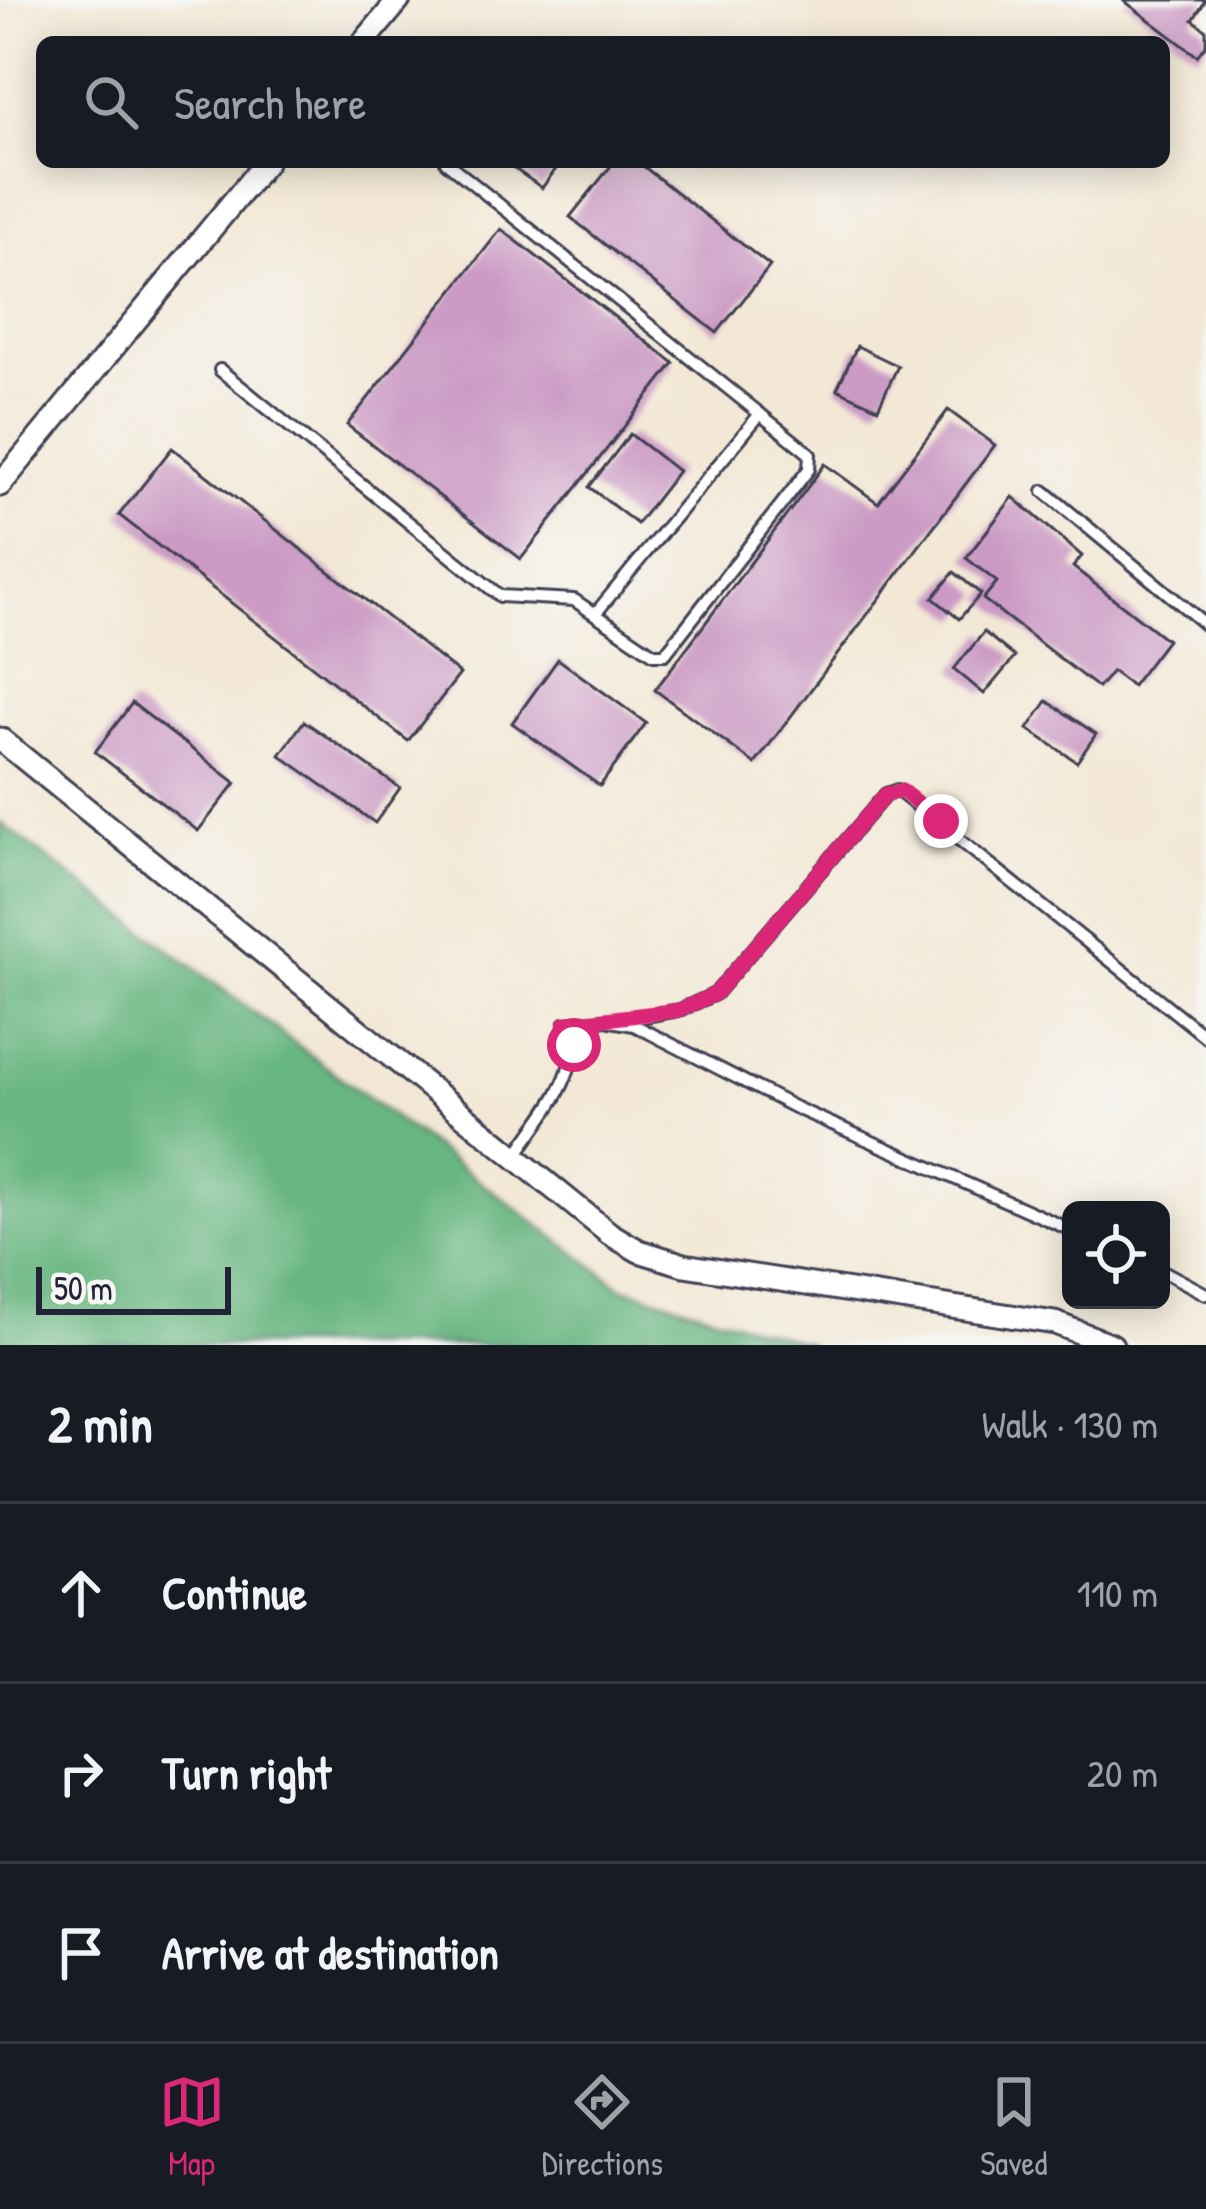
<!DOCTYPE html>
<meta charset="utf-8">
<style>
body{margin:0;font-family:"Patrick Hand",sans-serif;background:#242831;color:#f1f3f6}
.controls{position:absolute;right:36px;bottom:36px;display:grid;overflow:hidden;border-radius:18px;box-shadow:0 6px 30px #0003}
.controls button{width:108px;height:108px;display:grid;place-items:center;padding:0;border:0;border-bottom:3px solid #363941;background:#171b24;color:#f1f3f6;font:60px sans-serif}
.scale{position:absolute;left:36px;bottom:30px;width:195px;box-sizing:border-box;padding-left:12px;border:6px solid #22223b;border-top:0;font-size:33px;line-height:42px;white-space:nowrap;color:#22223b;-webkit-text-stroke:9px #f6f6f2;paint-order:stroke}
.stop{position:absolute;width:36px;height:36px;margin:-27px;border:9px solid #db2777;border-radius:50%;background:#fff}
.stop.end{background:#db2777;border-color:#fff;box-shadow:0 3px 12px #0008}
.list{margin:0;padding:0;list-style:none}
h2{display:flex;justify-content:space-between;align-items:center;height:156px;margin:0;padding:0 48px;font-size:51px}
h2 small{font-size:39px;font-weight:400;color:#9ea1a6}
.list li{display:grid;grid-template-columns:78px 1fr auto;gap:36px;align-items:center;box-sizing:border-box;height:180px;padding:0 48px;border-top:3px solid #363941}
.list b{display:block;font-size:45px;white-space:nowrap}
.list em{font-size:39px;font-style:normal;color:#9ea1a6}
.icon{flex:none;width:66px;height:66px;fill:none;stroke:currentColor;stroke-width:2;stroke-linecap:round;stroke-linejoin:round}
.map{position:relative;flex:none;width:1206px;height:1345px;overflow:hidden}
.search{position:absolute;background:#171b24;box-shadow:0 6px 30px #0003;left:36px;right:36px;top:36px;height:132px;display:flex;align-items:center;gap:30px;box-sizing:border-box;padding:0 42px;border-radius:18px;color:#9ea1a6;font-size:45px}
.sheet{height:696px;background:#171b24}
nav{display:flex;justify-content:space-around;align-items:center;box-sizing:border-box;height:168px;border-top:3px solid #363941;background:#171b24;font-size:33px;color:#9ea1a6}
nav a{display:grid;justify-items:center;gap:6px}
nav .on{color:#db2777}
.map>svg:first-child{display:block}
.forest{fill:#68b680;stroke:#456c5e;stroke-width:3}
.building{fill:#cc9bc5}
.lines{fill:none;stroke-linecap:round;stroke-linejoin:round}
.lane-casing{stroke:#414052;stroke-width:16}
.street-casing{stroke:#414052;stroke-width:27}
.lane{stroke:#fff;stroke-width:10}
.street{stroke:#fff;stroke-width:21}
.route{stroke:#db2777;stroke-width:15}
</style>
<div class="map">
<svg width="1206" height="1345" viewBox="0 0 1206 1345">
<rect width="100%" height="100%" fill="#f6f6f2"/>
<filter id="ink" filterUnits="userSpaceOnUse"><feTurbulence type="fractalNoise" baseFrequency=".00833" numOctaves="2"/><feDisplacementMap in="SourceGraphic" scale="24" xChannelSelector="R" yChannelSelector="G"/><feConvolveMatrix kernelMatrix="1 2 1 2 8 2 1 2 1" color-interpolation-filters="sRGB"/></filter>
<filter id="wash" filterUnits="userSpaceOnUse"><feTurbulence type="fractalNoise" baseFrequency=".004" numOctaves="4" result="noise"/><feDisplacementMap in="SourceGraphic" scale="48" xChannelSelector="R" yChannelSelector="G"/><feGaussianBlur stdDeviation="2.7" result="paint"/><feColorMatrix in="noise" values="0 0 0 0 0 0 0 0 0 0 0 0 0 0 0 0 0 1.4 0 .05"/><feComposite in="paint" operator="in"/></filter>
<g filter="url(#wash)">
<rect width="100%" height="100%" fill="#f3e8d5"/>
<polygon class="forest" points="0,823 621,1287 811,1345 0,1345"/>
<g id="blocks">
<g class="building">
<polygon points="1123,0 1206,0 1193,20 1206,30 1206,45 1197,56"/>
<polygon points="505,162 561,162 542,188"/>
<polygon points="614,162 638,162 770,266 717,333 570,217"/>
<polygon points="501,229 674,363 521,559 347,425"/>
<polygon points="857,346 898,366 878,408 837,389"/>
<polygon points="948,410 995,445 755,764 655,690 825,464 878,503"/>
<polygon points="630,434 678,471 637,524 589,487"/>
<polygon points="172,448 460,674 408,741 119,515"/>
<polygon points="1013,497 1082,556 1073,567 1167,640 1132,686 1112,671 1098,688 983,599 997,582 966,558"/>
<polygon points="954,572 981,594 959,619 933,598"/>
<polygon points="984,632 1015,657 984,694 954,669"/>
<polygon points="558,659 646,723 600,786 512,723"/>
<polygon points="1047,701 1096,734 1077,762 1028,729"/>
<polygon points="132,703 236,783 198,831 95,752"/>
<polygon points="304,721 400,788 375,823 280,755"/>
</g>
</g>
</g>
<g filter="url(#ink)">
<use href="#blocks" fill-opacity="0" stroke="#414052" stroke-width="3"/>
<g class="lines">
<defs>
<g id="lane">
<polyline points="220,370 500,596 574,600 654,654 665,654 809,469 810,454 446,162"/>
<polyline points="1044,491 1206,625"/>
<polyline points="595,614 760,414"/>
<polyline points="619,1021 680,1010 715,994 886,794 897,790 1206,1037"/>
<path d="M515,1157C538,1120 590,1068 565,1024L606,1020L634,1025L796,1108L1071,1230"/>
<polyline points="1161,1270 1206,1294"/>
</g>
<g id="street">
<polyline points="364,42 399,0"/>
<polyline points="0,485 266,162"/>
<polyline points="0,739 610,1234 639,1251 684,1265 1055,1323 1112,1345"/>
</g>
</defs>
<use href="#lane" class="lane-casing"/>
<use href="#street" class="street-casing"/>
<use href="#lane" class="lane"/>
<use href="#street" class="street"/>
</g>
</g>
<g class="lines" filter="url(#ink)">
<polyline class="route" points="574,1045 565,1024 680,1010 715,994 886,794 902,791 941,821"/>
</g>
</svg>
<div class="controls">
<button><svg class="icon" aria-label="locate" viewBox="0 0 24 24"><circle cx="12" cy="12" r="6"/><path d="M12 2v4M12 18v4M2 12h4M18 12h4"/></svg></button>
</div>
<div class="scale">50 m</div>
<div class="stop" style="left:574px;top:1045px"></div>
<div class="stop end" style="left:941px;top:821px"></div>
<div class="search"><svg class="icon" aria-label="search" viewBox="0 0 24 24"><circle cx="10" cy="10" r="6"/><path d="M15 15l6 6"/></svg>Search here</div>
</div>
<section class="sheet">
<h2>2 min<small>Walk · 130 m</small></h2>
<ul class="list">
<li><svg class="icon" aria-label="ahead" viewBox="0 0 24 24"><path d="M12 20V5M6 11l6-6 6 6"/></svg><div><b>Continue</b></div><em>110 m</em></li>
<li><svg class="icon" aria-label="right" viewBox="0 0 24 24"><path d="M7 20v-9h11M14 6l5 5-5 5"/></svg><div><b>Turn right</b></div><em>20 m</em></li>
<li><svg class="icon" aria-label="arrive" viewBox="0 0 24 24"><path d="M6 21V4h12l-3 4 3 4H6"/></svg><div><b>Arrive at destination</b></div></li>
</ul>
</section>
<nav>
<a class="on"><svg class="icon" aria-label="map" viewBox="0 0 24 24"><path d="M3 6l6-2 6 2 6-2v14l-6 2-6-2-6 2zM9 4v14M15 6v14"/></svg>Map</a>
<a><svg class="icon" aria-label="directions" viewBox="0 0 24 24"><path d="M12 3l9 9-9 9-9-9zM9 14v-3h6M13 9l2 2-2 2"/></svg>Directions</a>
<a><svg class="icon" aria-label="saved" viewBox="0 0 24 24"><path d="M7 4h10v16l-5-4-5 4z"/></svg>Saved</a>
</nav>
